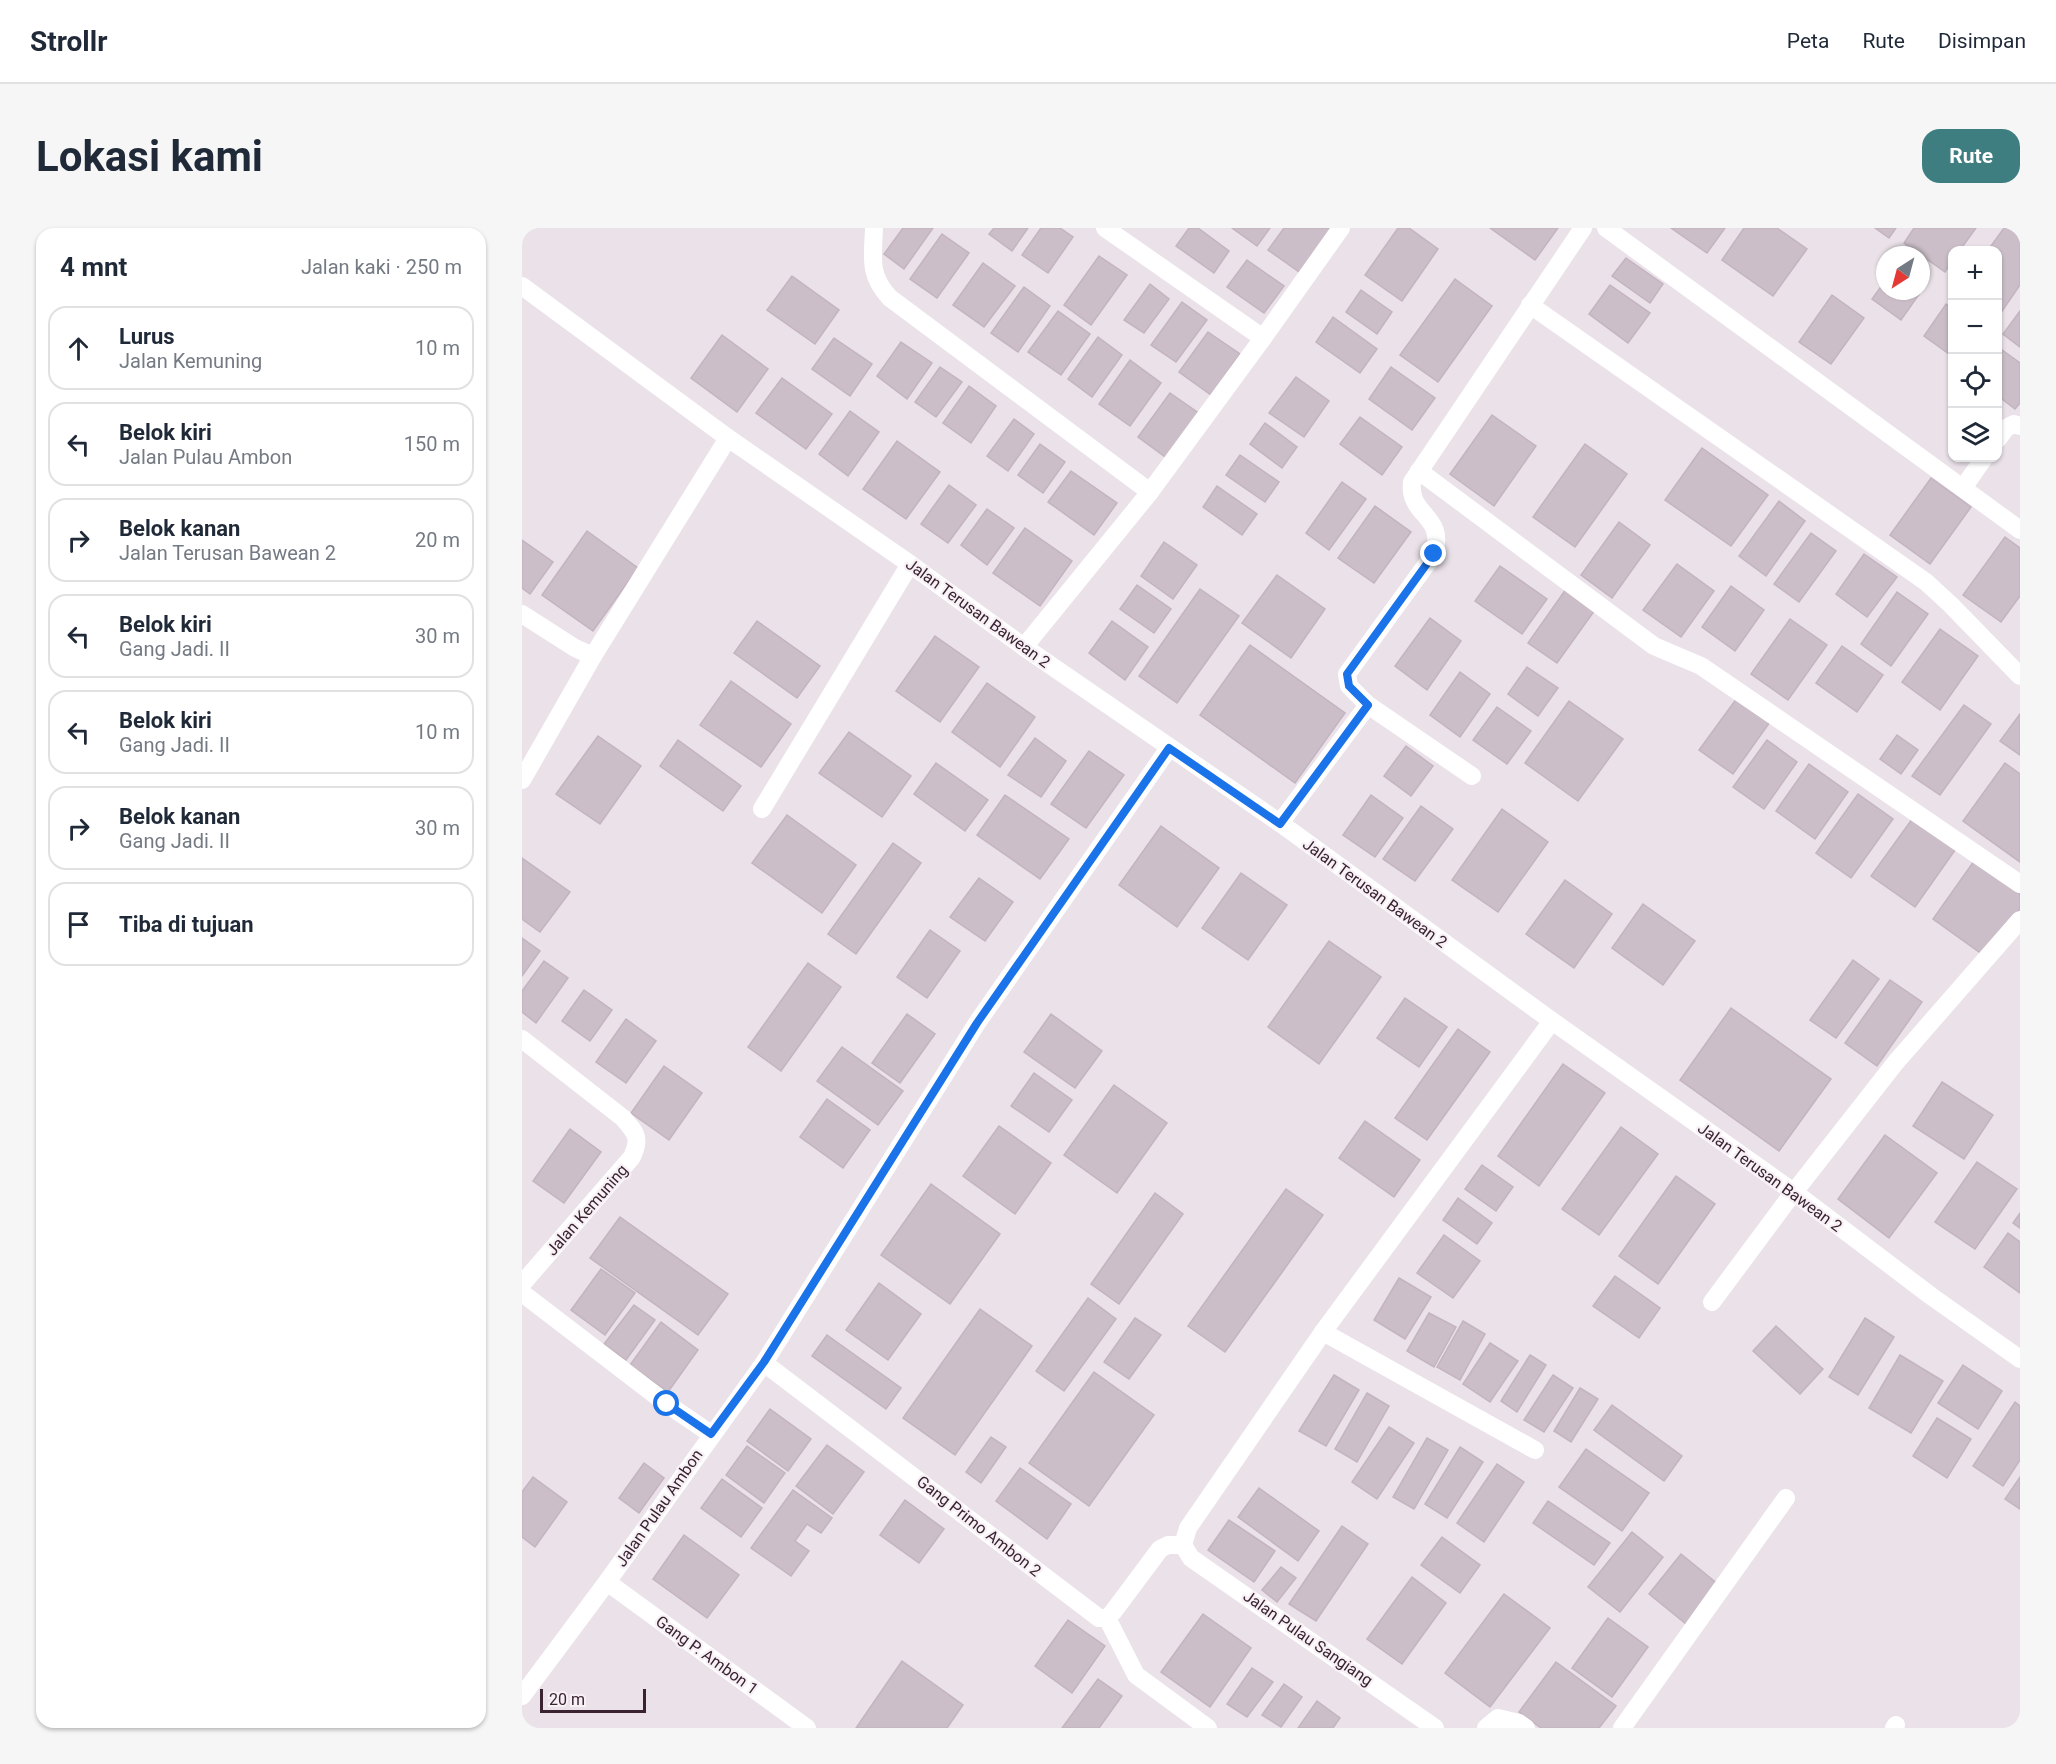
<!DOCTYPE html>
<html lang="id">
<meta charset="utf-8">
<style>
body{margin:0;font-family:Roboto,sans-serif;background:#f6f6f7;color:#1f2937}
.controls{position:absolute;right:18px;top:18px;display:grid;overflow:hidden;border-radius:12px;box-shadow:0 2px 4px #0004}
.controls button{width:54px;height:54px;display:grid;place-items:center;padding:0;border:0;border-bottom:2px solid #e0e1e3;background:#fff;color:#1f2937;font:30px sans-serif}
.compass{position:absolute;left:1354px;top:18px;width:54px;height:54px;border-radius:50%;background:#fff;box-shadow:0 2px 4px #0004;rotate:216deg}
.scale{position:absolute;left:18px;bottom:15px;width:106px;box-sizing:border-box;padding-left:6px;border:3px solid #3a2331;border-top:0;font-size:16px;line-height:21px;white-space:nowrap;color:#3a2331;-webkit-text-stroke:4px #f7f1f6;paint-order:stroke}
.stop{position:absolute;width:18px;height:18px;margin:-14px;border:4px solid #1a73e8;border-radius:50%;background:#fff}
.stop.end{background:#1a73e8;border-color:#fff;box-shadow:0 2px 6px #0008}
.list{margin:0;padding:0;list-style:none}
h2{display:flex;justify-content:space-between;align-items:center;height:78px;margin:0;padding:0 24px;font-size:26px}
h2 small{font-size:20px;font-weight:400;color:#747a83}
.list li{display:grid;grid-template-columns:39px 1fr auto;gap:18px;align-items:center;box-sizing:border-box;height:84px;margin:0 12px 12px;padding:0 12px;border:2px solid #e0e1e3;border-radius:18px}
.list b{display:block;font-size:22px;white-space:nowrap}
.list p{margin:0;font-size:20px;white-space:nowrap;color:#747a83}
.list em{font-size:20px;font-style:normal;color:#747a83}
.icon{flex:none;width:33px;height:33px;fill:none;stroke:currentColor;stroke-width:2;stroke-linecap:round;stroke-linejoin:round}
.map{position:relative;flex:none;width:1498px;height:1500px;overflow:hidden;border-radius:18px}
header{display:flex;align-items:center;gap:36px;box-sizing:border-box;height:84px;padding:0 30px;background:#fff;border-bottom:2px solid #e0e1e3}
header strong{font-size:28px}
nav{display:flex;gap:33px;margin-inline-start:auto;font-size:21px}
.intro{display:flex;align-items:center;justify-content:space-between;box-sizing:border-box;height:144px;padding:0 36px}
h1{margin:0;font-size:42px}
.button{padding:15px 27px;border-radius:18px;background:#3e7e80;color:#fff;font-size:21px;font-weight:700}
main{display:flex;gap:36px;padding:0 36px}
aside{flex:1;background:#fff;border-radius:18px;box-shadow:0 2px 4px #0004}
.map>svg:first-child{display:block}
.building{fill:#cbbec8;stroke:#c3b4c0;stroke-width:1.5}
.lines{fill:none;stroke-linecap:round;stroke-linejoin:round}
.minor{stroke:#fff;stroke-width:18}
.route{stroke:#1a73e8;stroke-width:8}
.labels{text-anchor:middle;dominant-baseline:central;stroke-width:4.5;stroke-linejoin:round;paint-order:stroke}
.street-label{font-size:16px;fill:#3a2331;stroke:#f7f1f6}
</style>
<header>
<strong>Strollr</strong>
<nav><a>Peta</a><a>Rute</a><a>Disimpan</a></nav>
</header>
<div class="intro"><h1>Lokasi kami</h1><a class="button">Rute</a></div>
<main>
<aside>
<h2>4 mnt<small>Jalan kaki · 250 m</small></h2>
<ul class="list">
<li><svg class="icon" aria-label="ahead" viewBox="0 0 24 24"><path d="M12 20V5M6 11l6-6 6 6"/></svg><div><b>Lurus</b><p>Jalan Kemuning</p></div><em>10 m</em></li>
<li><svg class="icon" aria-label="left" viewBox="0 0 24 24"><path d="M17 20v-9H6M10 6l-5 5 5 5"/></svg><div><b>Belok kiri</b><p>Jalan Pulau Ambon</p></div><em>150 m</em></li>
<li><svg class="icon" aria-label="right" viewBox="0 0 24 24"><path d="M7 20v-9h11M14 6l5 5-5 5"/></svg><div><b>Belok kanan</b><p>Jalan Terusan Bawean 2</p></div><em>20 m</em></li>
<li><svg class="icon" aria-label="left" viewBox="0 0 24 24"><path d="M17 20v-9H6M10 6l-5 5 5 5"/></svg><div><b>Belok kiri</b><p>Gang Jadi. II</p></div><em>30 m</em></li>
<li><svg class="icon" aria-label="left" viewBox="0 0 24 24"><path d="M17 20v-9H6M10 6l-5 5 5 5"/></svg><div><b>Belok kiri</b><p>Gang Jadi. II</p></div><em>10 m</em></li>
<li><svg class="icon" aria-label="right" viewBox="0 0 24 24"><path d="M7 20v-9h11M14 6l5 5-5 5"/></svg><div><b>Belok kanan</b><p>Gang Jadi. II</p></div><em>30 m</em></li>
<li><svg class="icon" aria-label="arrive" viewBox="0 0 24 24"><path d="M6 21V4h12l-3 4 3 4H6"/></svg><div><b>Tiba di tujuan</b></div></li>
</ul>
</aside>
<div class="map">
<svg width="1498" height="1500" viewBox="0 0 1498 1500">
<rect width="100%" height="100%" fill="#eae1e9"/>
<g class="building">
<polygon points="381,0 411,0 382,41 362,26"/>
<polygon points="472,0 506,0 490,23 467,6"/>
<polygon points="519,0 538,0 551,9 526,45 500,27"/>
<polygon points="667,0 676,0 707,23 692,45 654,18"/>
<polygon points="710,0 748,0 735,18"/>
<polygon points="762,0 813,0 780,46 746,22"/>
<polygon points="876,0 887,0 916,21 880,73 843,47"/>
<polygon points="968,0 1036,0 1013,32"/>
<polygon points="1149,0 1203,0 1185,25"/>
<polygon points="1222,0 1255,0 1285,21 1251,68 1200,32"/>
<polygon points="1353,0 1374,0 1367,10"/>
<polygon points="1392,0 1454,0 1438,22 1430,22 1430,33 1423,44 1382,15"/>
<polygon points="1482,0 1498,0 1498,57 1476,89 1476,22 1466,22"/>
<polygon points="420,6 447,25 415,70 388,51"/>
<polygon points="577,28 605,47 569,97 542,77"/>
<polygon points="1104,30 1141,56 1128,75 1090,48"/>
<polygon points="725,32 762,58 742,85 705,59"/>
<polygon points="461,35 493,58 462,99 431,77"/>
<polygon points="270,48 317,82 293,116 245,82"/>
<polygon points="933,51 970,78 916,154 878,127"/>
<polygon points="1399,51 1405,55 1379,92 1350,71 1363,53 1363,63 1399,63"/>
<polygon points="628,56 647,71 622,105 602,92"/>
<polygon points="1088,57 1128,85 1106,115 1067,86"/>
<polygon points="502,59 528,78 496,124 469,105"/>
<polygon points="839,62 870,84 855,106 824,84"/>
<polygon points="1310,67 1342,90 1309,136 1277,114"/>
<polygon points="660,74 685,92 654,134 629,117"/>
<polygon points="1424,76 1430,81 1430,128 1402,108"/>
<polygon points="536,83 568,106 539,147 506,124"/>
<polygon points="1498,83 1498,119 1481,106"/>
<polygon points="811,89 855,121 838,145 794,114"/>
<polygon points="686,104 718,126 689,167 657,144"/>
<polygon points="200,107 246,141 215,184 169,150"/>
<polygon points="576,109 600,127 570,169 546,151"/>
<polygon points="312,110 350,136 328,168 290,141"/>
<polygon points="379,114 410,135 385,171 355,148"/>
<polygon points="1476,119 1498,135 1498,175 1493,181 1476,168"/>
<polygon points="608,132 639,155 608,198 577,176"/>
<polygon points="418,139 440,154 414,189 393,174"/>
<polygon points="869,139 913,170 890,202 847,171"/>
<polygon points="774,149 807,173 782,209 747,185"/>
<polygon points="260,150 310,186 284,221 234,185"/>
<polygon points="447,158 474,178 449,215 421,195"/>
<polygon points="648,165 678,186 646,231 616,209"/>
<polygon points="328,183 357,204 326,248 297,226"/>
<polygon points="970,187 1014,218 972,278 928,246"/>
<polygon points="838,189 880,219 860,247 818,216"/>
<polygon points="492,191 512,206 486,243 465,228"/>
<polygon points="743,195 775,219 760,240 728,216"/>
<polygon points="375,213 418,244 384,291 341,261"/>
<polygon points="518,216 543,234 521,265 496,247"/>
<polygon points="1063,216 1105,246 1053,319 1011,289"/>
<polygon points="1180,220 1246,267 1209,318 1143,272"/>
<polygon points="718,227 757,254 743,274 704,247"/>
<polygon points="549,243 595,275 572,307 526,274"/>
<polygon points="1409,250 1449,279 1408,336 1368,307"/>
<polygon points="820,254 844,271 807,322 784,305"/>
<polygon points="427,257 454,277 426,315 399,296"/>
<polygon points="695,258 735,286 720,307 681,279"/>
<polygon points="1257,273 1283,293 1244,348 1217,328"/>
<polygon points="853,278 889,304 852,355 816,330"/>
<polygon points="465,281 492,300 465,337 439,317"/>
<polygon points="1097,294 1128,317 1090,370 1059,347"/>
<polygon points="503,300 550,333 518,378 471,345"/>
<polygon points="65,303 116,340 71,403 20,367"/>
<polygon points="1289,305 1314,323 1277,374 1252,356"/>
<polygon points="1483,309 1498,320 1498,368 1479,394 1441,367"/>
<polygon points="0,312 31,334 8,366 0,360"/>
<polygon points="642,314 675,337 651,371 619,348"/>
<polygon points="1342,326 1375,349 1345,389 1314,366"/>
<polygon points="1155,336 1192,363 1159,409 1121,382"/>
<polygon points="978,338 1025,371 1000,406 953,373"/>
<polygon points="755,347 803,381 769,430 720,395"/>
<polygon points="615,357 649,381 632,405 598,381"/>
<polygon points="1209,358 1242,382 1213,423 1180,399"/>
<polygon points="678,361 717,388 655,475 617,448"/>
<polygon points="1044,361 1073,382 1035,435 1006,415"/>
<polygon points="1375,364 1406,386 1369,438 1339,416"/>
<polygon points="908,390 939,413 905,462 873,438"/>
<polygon points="1268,391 1305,417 1266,472 1229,446"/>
<polygon points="235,393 298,438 275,470 212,425"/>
<polygon points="590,393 626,419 603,452 567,425"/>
<polygon points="1418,401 1456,428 1418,482 1380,454"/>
<polygon points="413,408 457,439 418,494 374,463"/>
<polygon points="728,417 823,485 773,555 678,487"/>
<polygon points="1320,418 1361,447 1335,484 1294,455"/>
<polygon points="1005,439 1036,460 1016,488 986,466"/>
<polygon points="938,444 968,466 938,509 908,487"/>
<polygon points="209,453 269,496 239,539 178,497"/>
<polygon points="465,455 513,489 478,539 430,504"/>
<polygon points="1215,470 1248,494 1211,546 1177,522"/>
<polygon points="1047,473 1101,511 1056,573 1003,535"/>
<polygon points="1442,477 1469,496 1418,567 1390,548"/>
<polygon points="975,479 1009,503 985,536 951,512"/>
<polygon points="1498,486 1498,527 1478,513"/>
<polygon points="327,504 389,548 360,589 297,545"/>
<polygon points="1375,507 1396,522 1379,546 1358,531"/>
<polygon points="76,508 119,538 78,596 34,566"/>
<polygon points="513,510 544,533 519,569 486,547"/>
<polygon points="156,512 219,558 201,583 138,538"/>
<polygon points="1245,512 1275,534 1242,581 1211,559"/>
<polygon points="884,518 911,538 889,568 862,548"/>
<polygon points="567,523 602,547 564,600 529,576"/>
<polygon points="414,535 466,572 443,603 392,566"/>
<polygon points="1483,535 1498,546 1498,634 1441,593"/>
<polygon points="1287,536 1326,564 1293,611 1254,583"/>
<polygon points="1336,566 1371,591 1329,650 1294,625"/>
<polygon points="483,567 547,611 518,651 455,607"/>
<polygon points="849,567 881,590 853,629 821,607"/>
<polygon points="899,578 931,601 893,653 861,631"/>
<polygon points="980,581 1026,614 976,684 930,652"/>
<polygon points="265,587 334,637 300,685 230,635"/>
<polygon points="1393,587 1436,618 1393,679 1349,648"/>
<polygon points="639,598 697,640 655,699 597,657"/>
<polygon points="371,615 399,635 334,726 306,706"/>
<polygon points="0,630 48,664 18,704 0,691"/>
<polygon points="1452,633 1498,666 1498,681 1464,729 1411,691"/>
<polygon points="719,645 765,677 726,732 680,700"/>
<polygon points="457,650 491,674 463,713 428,689"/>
<polygon points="1043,652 1090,686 1052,740 1004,706"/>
<polygon points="1121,676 1173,713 1141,757 1090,720"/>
<polygon points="408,702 438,723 405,770 375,749"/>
<polygon points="0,710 18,723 0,748"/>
<polygon points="807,713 859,749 797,836 746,799"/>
<polygon points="1331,732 1357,751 1314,810 1288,792"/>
<polygon points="22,733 46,750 14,795 0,784 0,763"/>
<polygon points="286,735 319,759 259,843 226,819"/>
<polygon points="1368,752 1400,774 1355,838 1323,815"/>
<polygon points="62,762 90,782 68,813 40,793"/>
<polygon points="883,770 925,799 897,839 855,810"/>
<polygon points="1209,780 1309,851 1257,923 1158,852"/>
<polygon points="385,786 413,806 378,855 350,835"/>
<polygon points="529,786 580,823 553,860 502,824"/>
<polygon points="104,791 134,813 104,855 74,834"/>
<polygon points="936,801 968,824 905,912 873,890"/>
<polygon points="320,819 381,863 356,897 295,853"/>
<polygon points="1041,836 1083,865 1017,958 976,928"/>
<polygon points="142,838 180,865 147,912 109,885"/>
<polygon points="512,845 550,872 527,904 489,878"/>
<polygon points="1420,854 1471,887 1442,931 1391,898"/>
<polygon points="592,857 645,895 595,965 542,927"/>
<polygon points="305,871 348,902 321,940 278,909"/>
<polygon points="843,893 898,932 872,969 817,930"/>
<polygon points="477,898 529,935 493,986 441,948"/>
<polygon points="1099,899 1136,926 1077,1007 1040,981"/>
<polygon points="48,901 79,924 42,975 11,953"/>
<polygon points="1363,907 1415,945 1367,1010 1316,971"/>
<polygon points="1455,934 1495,961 1453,1021 1413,994"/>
<polygon points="960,937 991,959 974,983 943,961"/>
<polygon points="1154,948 1193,976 1136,1056 1097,1028"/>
<polygon points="409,956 478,1006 428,1076 359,1027"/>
<polygon points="764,961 801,987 703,1124 666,1098"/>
<polygon points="633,965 661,986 597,1076 569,1056"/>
<polygon points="936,970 970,995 955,1016 921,992"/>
<polygon points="1498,985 1498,1000 1491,995"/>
<polygon points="98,989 206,1066 176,1107 68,1030"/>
<polygon points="1486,1005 1498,1014 1498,1065 1462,1039"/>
<polygon points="922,1007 958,1033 931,1070 895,1045"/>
<polygon points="79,1041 113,1065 83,1107 49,1082"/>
<polygon points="1093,1048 1138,1080 1117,1110 1071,1078"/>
<polygon points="877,1050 909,1069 883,1111 852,1092"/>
<polygon points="357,1055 399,1086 366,1132 324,1102"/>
<polygon points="566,1070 594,1091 542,1163 514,1143"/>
<polygon points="112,1077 133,1092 104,1132 82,1116"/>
<polygon points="458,1081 510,1118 433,1227 381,1190"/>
<polygon points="907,1085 934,1099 912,1139 885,1123"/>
<polygon points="613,1090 639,1107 607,1151 582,1134"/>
<polygon points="1343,1090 1372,1109 1336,1167 1307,1149"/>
<polygon points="941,1093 963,1106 938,1152 915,1139"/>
<polygon points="139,1094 176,1122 146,1164 108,1137"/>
<polygon points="1254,1098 1301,1141 1278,1166 1231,1123"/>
<polygon points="305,1107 379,1160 364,1181 290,1128"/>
<polygon points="968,1115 996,1133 968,1174 941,1156"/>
<polygon points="1008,1127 1024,1137 995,1184 979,1173"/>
<polygon points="1378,1127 1421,1153 1389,1205 1347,1180"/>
<polygon points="1441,1137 1480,1163 1456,1201 1416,1175"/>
<polygon points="572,1144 632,1187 567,1278 507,1235"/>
<polygon points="812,1147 837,1162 804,1218 777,1203"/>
<polygon points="1031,1147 1051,1160 1022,1204 1002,1192"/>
<polygon points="1058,1160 1076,1171 1049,1214 1032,1203"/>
<polygon points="845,1165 867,1178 835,1234 813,1221"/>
<polygon points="1493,1174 1498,1178 1498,1232 1481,1258 1451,1238"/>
<polygon points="1090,1177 1160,1228 1142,1253 1072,1202"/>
<polygon points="248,1181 289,1211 266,1243 225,1213"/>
<polygon points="1415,1190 1449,1211 1425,1250 1391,1228"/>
<polygon points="867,1199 892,1215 855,1271 830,1254"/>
<polygon points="469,1209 484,1219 459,1255 444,1244"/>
<polygon points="905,1210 926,1222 892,1281 871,1269"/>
<polygon points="305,1217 342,1244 311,1286 274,1258"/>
<polygon points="225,1218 263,1245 242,1275 204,1247"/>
<polygon points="938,1219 961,1234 925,1290 903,1276"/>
<polygon points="1064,1221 1127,1265 1100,1303 1037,1259"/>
<polygon points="122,1235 142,1250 117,1285 97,1270"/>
<polygon points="975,1236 1002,1254 962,1314 935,1295"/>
<polygon points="498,1240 549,1276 525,1311 474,1273"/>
<polygon points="11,1249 45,1274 13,1319 0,1309 0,1264"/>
<polygon points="1498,1249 1498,1281 1483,1271"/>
<polygon points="200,1251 240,1280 219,1309 179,1280"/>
<polygon points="737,1260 797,1303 776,1333 716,1289"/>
<polygon points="271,1262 310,1290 299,1305 285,1296 273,1313 287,1323 269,1348 229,1320"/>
<polygon points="383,1272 422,1301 397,1335 358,1307"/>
<polygon points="1026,1273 1088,1315 1072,1337 1011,1295"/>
<polygon points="707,1292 753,1323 732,1354 686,1322"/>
<polygon points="820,1298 846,1316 794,1393 767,1376"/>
<polygon points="1110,1304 1141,1329 1098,1384 1066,1359"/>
<polygon points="162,1307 217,1347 185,1390 131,1351"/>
<polygon points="920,1309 958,1337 938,1365 899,1337"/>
<polygon points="1159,1326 1196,1356 1164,1396 1127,1366"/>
<polygon points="759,1339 774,1350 755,1374 740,1362"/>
<polygon points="890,1349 924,1375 880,1436 845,1411"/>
<polygon points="982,1366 1028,1400 968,1479 923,1445"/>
<polygon points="681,1386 729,1420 688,1479 639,1444"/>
<polygon points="1086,1390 1126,1419 1090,1469 1050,1440"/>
<polygon points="546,1392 583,1418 550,1465 513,1438"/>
<polygon points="380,1433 441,1477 425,1500 334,1500"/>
<polygon points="1034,1434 1094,1478 1077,1500 1019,1500 997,1484"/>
<polygon points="730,1440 751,1454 725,1489 705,1476"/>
<polygon points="576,1451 600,1468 577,1500 540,1500"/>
<polygon points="762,1456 780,1469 759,1499 740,1487"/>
<polygon points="795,1473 818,1490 811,1500 776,1500"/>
</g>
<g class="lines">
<g class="minor">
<path d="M352,0C351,29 346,47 368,70L628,264"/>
<polyline points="583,0 741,110"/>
<polyline points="1084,0 1498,302"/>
<polyline points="0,58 206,210 388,336 502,419 758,595 1030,793 1273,965 1409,1068 1498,1131"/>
<polyline points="1008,77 1404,354 1429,377 1498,448"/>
<polyline points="1476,211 1484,200 1492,196 1498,198"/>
<polyline points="897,243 1132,418 1179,438 1498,656"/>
<polyline points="1441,260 1462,230"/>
<polyline points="0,386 53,420 71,428"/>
<polyline points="502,419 628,264 741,110 819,0"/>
<polyline points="846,477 950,548"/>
<polyline points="0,552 71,428 206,210"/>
<polyline points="240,581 388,336"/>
<path d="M758,595L846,477L827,458L825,446L912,326C924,286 886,289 890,254L1061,0"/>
<path d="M0,811L101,890C114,905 119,910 110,929L0,1056"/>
<polyline points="0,1065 145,1176 189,1206"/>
<polyline points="1190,1074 1262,977 1374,834 1498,692"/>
<polyline points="801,1104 1013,1222"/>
<polyline points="242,1135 577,1390 585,1390 591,1384 638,1321 646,1317 661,1317"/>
<polyline points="661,1317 666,1300 801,1104 1030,793"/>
<polyline points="661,1317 669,1330 913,1500"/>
<polyline points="85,1354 285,1500"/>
<polyline points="585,1390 614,1447 686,1500"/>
<polyline points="0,1468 85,1354 242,1135 455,795 647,520"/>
<polyline points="964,1500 976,1490 997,1495 1004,1500"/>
<polyline points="1100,1500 1264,1270"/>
<polyline points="1372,1500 1374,1497"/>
</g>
</g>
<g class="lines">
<polyline class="route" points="145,1176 189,1206 242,1134 455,795 647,520 758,596 846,477 827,458 825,446 912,326"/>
</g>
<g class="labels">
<g class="street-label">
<text transform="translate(456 385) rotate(36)">Jalan Terusan Bawean 2</text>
<text transform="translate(853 665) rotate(36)">Jalan Terusan Bawean 2</text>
<text transform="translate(1248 949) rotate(36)">Jalan Terusan Bawean 2</text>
<text transform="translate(65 982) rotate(-49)">Jalan Kemuning</text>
<text transform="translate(137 1280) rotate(-55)">Jalan Pulau Ambon</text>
<text transform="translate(457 1298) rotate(38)">Gang Primo Ambon 2</text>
<text transform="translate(786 1410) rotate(35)">Jalan Pulau Sangiang</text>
<text transform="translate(185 1427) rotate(36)">Gang P. Ambon 1</text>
</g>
</g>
</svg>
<div class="controls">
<button>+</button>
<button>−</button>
<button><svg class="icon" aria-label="locate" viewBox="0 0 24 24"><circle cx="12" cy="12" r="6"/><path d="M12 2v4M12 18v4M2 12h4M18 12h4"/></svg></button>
<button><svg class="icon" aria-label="layers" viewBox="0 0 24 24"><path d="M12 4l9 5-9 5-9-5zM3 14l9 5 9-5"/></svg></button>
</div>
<svg class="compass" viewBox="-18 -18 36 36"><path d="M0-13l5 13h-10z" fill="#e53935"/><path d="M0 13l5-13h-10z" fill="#747a83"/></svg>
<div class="scale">20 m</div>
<div class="stop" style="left:145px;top:1176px"></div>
<div class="stop end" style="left:912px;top:326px"></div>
</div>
</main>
